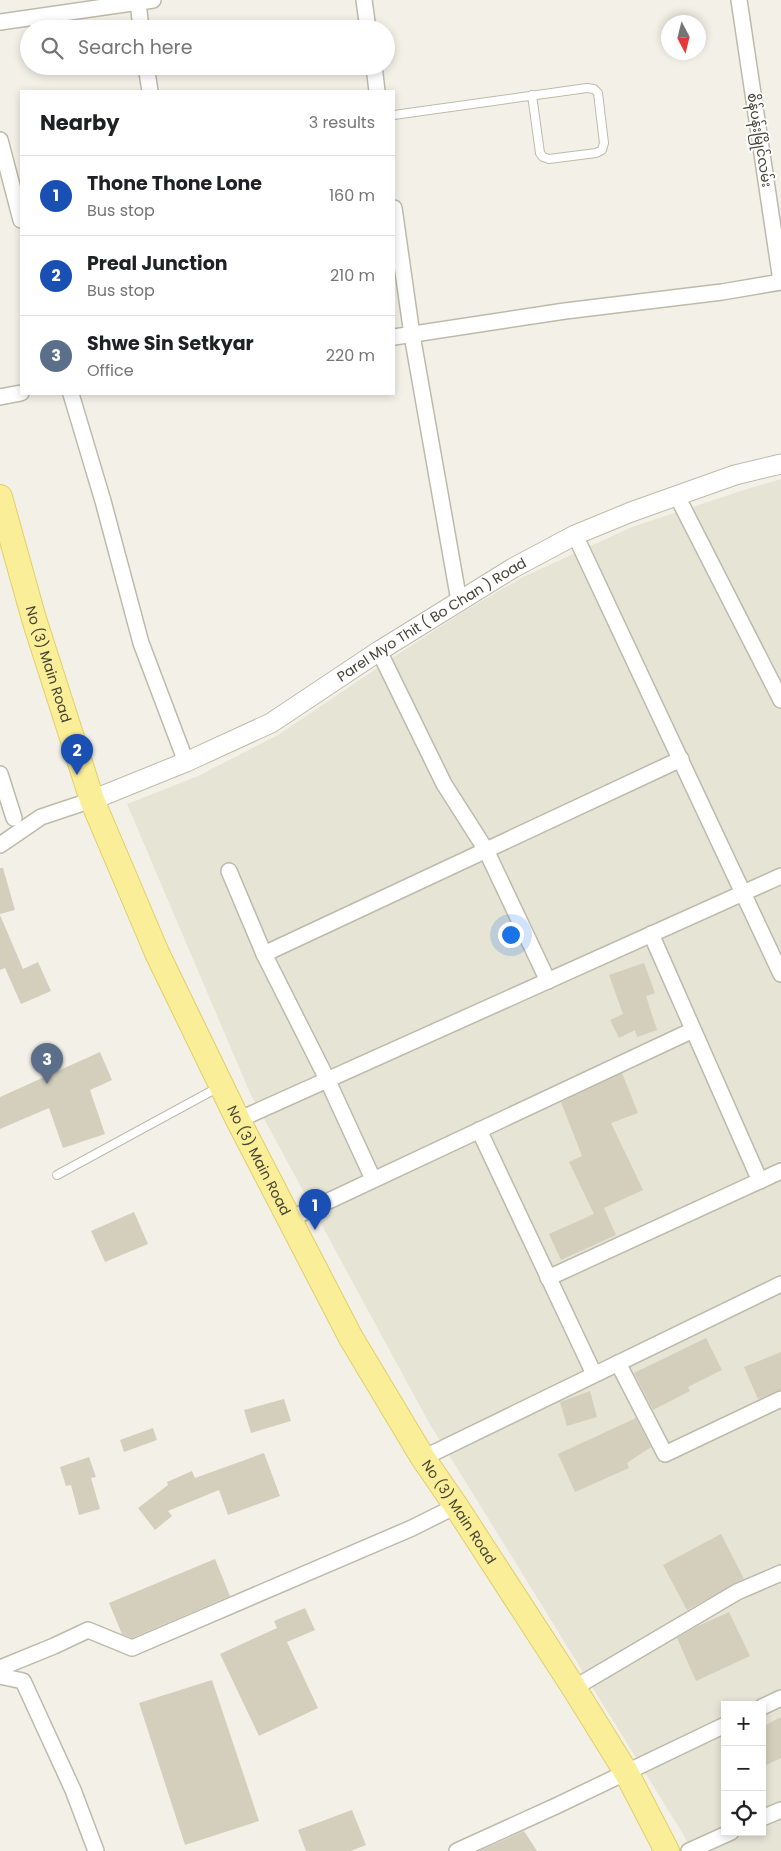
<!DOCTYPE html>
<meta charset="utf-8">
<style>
body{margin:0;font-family:Poppins,"Noto Sans Myanmar",sans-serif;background:#f2f2f2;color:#202124}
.controls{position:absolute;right:15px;bottom:15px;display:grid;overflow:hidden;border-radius:0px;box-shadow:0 2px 8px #0003}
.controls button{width:45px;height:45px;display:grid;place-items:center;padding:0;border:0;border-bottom:1px solid #e0e0e0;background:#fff;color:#202124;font:25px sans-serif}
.compass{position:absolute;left:661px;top:15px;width:45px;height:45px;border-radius:50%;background:#fff;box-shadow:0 2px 8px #0003;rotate:173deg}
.you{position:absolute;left:510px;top:934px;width:18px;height:18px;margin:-12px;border:4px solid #fff;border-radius:50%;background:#1a73e8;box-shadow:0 0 0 8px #1a73e833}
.badge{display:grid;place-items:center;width:32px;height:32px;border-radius:50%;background:#b45309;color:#fff;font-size:16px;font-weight:700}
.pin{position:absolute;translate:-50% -41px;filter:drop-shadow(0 1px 2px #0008)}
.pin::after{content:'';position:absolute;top:26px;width:18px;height:15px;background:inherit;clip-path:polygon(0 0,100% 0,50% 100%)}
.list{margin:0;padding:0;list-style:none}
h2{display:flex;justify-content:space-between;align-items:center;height:65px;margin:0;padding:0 20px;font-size:21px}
h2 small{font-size:16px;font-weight:400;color:#757577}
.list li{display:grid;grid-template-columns:32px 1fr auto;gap:15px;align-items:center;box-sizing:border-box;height:80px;padding:0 20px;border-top:1px solid #e0e0e0}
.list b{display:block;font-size:19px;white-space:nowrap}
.list p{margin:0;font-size:16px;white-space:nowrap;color:#757577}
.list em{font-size:16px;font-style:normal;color:#757577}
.icon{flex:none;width:28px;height:28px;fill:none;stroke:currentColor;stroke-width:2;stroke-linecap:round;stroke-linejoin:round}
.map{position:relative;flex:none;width:781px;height:1851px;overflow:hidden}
.search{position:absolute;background:#fff;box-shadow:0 2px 8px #0003;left:20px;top:20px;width:375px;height:55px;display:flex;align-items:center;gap:12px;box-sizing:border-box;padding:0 18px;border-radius:28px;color:#757577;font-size:19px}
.panel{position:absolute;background:#fff;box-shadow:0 2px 8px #0003;left:20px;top:90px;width:375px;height:305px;border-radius:0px}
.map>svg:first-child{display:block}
.residential{fill:#e6e4d5;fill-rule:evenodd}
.building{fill:#d4cebc}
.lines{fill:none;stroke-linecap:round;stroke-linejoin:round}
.service-casing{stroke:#bebaaa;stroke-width:10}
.minor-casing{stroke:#bebaaa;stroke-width:18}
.tertiary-casing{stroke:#bebaaa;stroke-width:21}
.primary-casing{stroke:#dfcf68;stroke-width:26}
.service{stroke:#fff;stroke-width:8}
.minor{stroke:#fff;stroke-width:15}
.tertiary{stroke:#fff;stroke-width:19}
.primary{stroke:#faee98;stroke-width:24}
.labels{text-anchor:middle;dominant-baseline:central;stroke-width:4;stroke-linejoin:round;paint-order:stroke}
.street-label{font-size:14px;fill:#454236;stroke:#fff}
</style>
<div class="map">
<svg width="781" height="1851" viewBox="0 0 781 1851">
<rect width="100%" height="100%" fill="#f3f1e7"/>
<path class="residential" d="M781,479V1851H692L683,1834L428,1421L250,1093L127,804L196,777L278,735L392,658L463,612L523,577L632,527L741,491ZM725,1705H762V1832H725Z"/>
<g class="building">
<polygon points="0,868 3,868 15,910 0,914"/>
<polygon points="0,915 23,969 38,962 51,991 21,1004 5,968 0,970"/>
<polygon points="644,963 655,993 646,996 657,1030 637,1037 635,1030 619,1038 610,1020 623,1014 609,975"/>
<polygon points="100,1052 112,1080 90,1090 105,1134 63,1148 49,1108 0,1129 0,1097"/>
<polygon points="622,1073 638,1113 611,1123 643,1190 604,1208 616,1235 561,1260 549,1234 594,1214 569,1162 582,1156 561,1102"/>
<polygon points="134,1212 148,1244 105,1262 91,1231"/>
<polygon points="706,1338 722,1370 688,1387 690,1391 653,1410 634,1373"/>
<polygon points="781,1352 781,1390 758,1399 744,1367"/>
<polygon points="590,1391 597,1417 567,1426 560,1402"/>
<polygon points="284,1399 291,1421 251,1433 244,1410"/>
<polygon points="636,1418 651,1447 627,1463 629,1468 575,1492 558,1454"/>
<polygon points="153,1428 157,1440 124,1452 120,1440"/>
<polygon points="264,1453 280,1496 228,1515 219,1490 168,1511 172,1516 155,1530 138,1508 168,1485 167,1482 192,1471 195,1478"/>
<polygon points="89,1457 96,1477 91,1478 100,1509 79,1515 71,1485 66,1486 60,1467"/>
<polygon points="721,1534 744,1579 687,1610 663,1565"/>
<polygon points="215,1559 230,1596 132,1638 122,1634 109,1603"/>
<polygon points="305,1608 315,1630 287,1642 318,1708 259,1736 220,1654 277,1628 274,1621"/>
<polygon points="729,1612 750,1656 696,1681 677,1638 696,1627"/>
<polygon points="212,1680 259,1821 185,1845 139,1703"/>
<polygon points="781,1717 781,1758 762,1767 762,1727"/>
<polygon points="352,1810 366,1845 351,1851 306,1851 298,1830"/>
<polygon points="524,1831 537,1851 480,1851 481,1850"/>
</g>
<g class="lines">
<defs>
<g id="service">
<polyline points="394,115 587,88 594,89 598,93 604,143 602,150 596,153 549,159 543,157 540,153 532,95"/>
<polyline points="57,1175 219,1087"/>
</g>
<g id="minor">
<polyline points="364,0 368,29"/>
<polyline points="739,0 781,281"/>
<polyline points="138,2 141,29"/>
<polyline points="0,22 153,0"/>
<polyline points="146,66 150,91"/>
<polyline points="374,66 377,91"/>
<polyline points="0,140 21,220"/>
<polyline points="394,208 412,335 459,601"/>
<polyline points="394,337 565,311 722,292 781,282"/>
<polyline points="71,394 103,501 141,643 186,762"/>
<polyline points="0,397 21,393"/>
<polyline points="677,496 781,700"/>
<polyline points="575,535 781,974"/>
<polyline points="379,651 444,784 486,850 548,981"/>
<polyline points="0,774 14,818"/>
<polyline points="0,845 41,817 92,800"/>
<polyline points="229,871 264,954 327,1079 373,1179"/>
<polyline points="651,934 760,1181"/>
<polyline points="264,954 681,759"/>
<polyline points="238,1120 781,876"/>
<polyline points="479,1130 594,1374"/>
<polyline points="288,1220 693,1030"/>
<polyline points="548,1278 781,1171"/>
<polyline points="618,1363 665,1454 781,1399"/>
<polyline points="423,1458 781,1284"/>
<polyline points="0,1668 54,1646 88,1630 132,1648 412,1528 456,1506"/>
<polyline points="0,1676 23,1681 73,1790 96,1851"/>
<polyline points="574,1688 737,1592 781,1573"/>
<polyline points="762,1707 781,1698"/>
<polyline points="762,1818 781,1810"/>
<polyline points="457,1851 556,1806 725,1725"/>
<polyline points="689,1851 731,1832"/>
</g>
<g id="tertiary">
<path id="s1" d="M92,800L186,762L271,723L379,651L513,568L575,535L631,512L735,475L781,464"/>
</g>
<g id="primary">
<path id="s2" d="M0,497L34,619L92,800L157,953L238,1120L351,1338L423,1458L456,1506L574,1688L626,1772L667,1851"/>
</g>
</defs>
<use href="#service" class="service-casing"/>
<use href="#minor" class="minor-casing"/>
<use href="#tertiary" class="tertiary-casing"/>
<use href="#primary" class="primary-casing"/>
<use href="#service" class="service"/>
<use href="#minor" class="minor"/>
<use href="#tertiary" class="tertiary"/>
<use href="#primary" class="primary"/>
</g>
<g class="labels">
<g class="street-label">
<text transform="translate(760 140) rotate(81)">စိန်ပန်းမြိုင်လမ်း</text>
<text stroke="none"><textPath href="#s1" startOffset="386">Parel Myo Thit ( Bo Chan ) Road</textPath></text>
<text stroke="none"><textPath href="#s2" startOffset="174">No (3) Main Road</textPath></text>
<text stroke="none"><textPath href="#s2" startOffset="714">No (3) Main Road</textPath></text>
<text stroke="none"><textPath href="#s2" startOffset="1119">No (3) Main Road</textPath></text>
</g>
</g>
</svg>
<div class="controls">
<button>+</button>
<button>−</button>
<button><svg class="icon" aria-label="locate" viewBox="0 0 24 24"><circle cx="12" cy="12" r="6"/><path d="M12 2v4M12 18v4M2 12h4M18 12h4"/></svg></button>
</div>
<svg class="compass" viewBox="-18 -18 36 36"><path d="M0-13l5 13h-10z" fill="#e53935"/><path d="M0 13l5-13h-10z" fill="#757577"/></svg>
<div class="you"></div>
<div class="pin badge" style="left:315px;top:1230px;background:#1a4fb4">1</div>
<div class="pin badge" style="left:77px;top:775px;background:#1a4fb4">2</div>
<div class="pin badge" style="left:47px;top:1084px;background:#5c6f8a">3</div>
<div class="search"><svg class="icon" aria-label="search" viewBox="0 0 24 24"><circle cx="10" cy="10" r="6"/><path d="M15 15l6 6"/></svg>Search here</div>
<section class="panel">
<h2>Nearby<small>3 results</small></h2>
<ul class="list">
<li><span class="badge" style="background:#1a4fb4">1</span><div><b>Thone Thone Lone</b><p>Bus stop</p></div><em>160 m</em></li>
<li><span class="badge" style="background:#1a4fb4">2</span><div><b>Preal Junction</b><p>Bus stop</p></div><em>210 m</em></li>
<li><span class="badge" style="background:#5c6f8a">3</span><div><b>Shwe Sin Setkyar</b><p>Office</p></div><em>220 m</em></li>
</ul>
</section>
</div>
